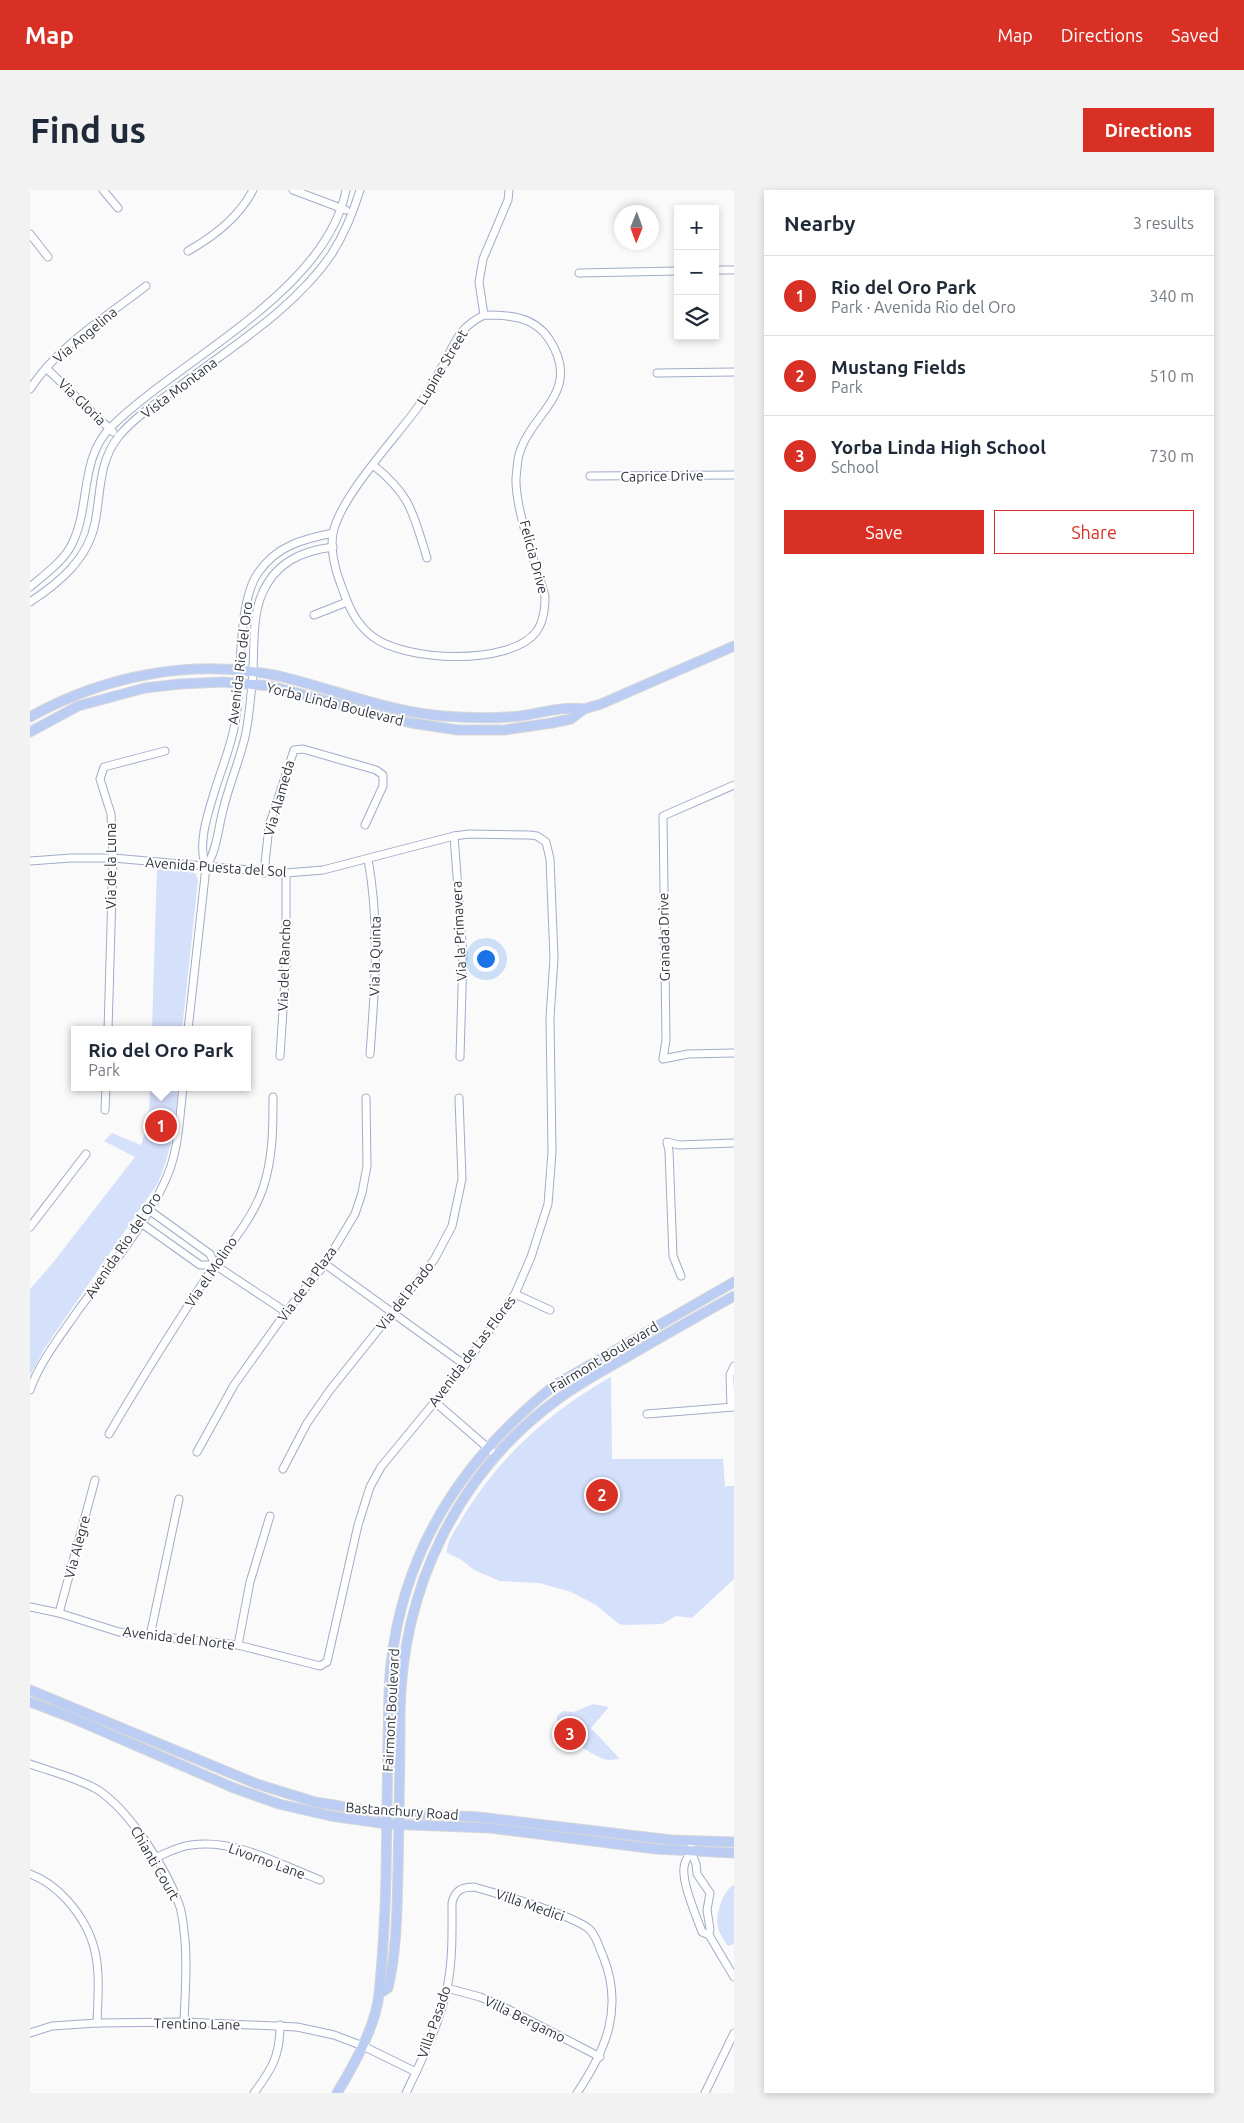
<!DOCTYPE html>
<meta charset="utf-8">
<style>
body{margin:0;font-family:Ubuntu,sans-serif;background:#f2f2f3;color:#1f2937}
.controls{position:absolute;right:15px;top:15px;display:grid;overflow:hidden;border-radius:0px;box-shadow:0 2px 8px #0003}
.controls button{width:45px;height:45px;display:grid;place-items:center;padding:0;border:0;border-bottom:1px solid #e0e1e3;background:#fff;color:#1f2937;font:25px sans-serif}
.compass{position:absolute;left:584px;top:15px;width:45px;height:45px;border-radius:50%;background:#fff;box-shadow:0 2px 8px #0003;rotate:181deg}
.you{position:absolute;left:455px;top:768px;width:18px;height:18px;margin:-12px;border:4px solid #fff;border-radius:50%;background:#1a73e8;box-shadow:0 0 0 8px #1a73e833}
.badge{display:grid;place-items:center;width:32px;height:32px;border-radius:50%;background:#d93025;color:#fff;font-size:16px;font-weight:700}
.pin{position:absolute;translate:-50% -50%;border:2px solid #fff;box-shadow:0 1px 5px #0006}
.popup{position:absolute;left:41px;top:836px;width:180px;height:65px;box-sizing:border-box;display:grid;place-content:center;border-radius:0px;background:#fff;filter:drop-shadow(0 1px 4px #0005);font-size:16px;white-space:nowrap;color:#747a83}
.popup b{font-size:19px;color:#1f2937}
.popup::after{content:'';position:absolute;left:50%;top:100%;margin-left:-10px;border:10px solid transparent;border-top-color:#fff}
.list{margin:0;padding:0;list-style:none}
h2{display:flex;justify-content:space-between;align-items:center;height:65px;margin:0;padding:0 20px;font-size:21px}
h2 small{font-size:16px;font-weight:400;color:#747a83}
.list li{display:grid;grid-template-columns:32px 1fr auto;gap:15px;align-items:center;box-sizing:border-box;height:80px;padding:0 20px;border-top:1px solid #e0e1e3}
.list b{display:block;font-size:19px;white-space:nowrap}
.list p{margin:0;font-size:16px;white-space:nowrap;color:#747a83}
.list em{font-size:16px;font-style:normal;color:#747a83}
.actions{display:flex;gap:10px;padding:15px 20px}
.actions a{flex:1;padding:11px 0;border:1px solid #d93025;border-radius:0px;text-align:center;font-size:18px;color:#d93025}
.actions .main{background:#d93025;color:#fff}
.icon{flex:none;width:28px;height:28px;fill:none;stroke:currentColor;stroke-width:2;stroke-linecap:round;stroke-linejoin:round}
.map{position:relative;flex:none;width:704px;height:1903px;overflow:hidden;border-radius:0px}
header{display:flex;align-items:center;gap:30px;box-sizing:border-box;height:70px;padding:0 25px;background:#d93025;color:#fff}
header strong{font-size:24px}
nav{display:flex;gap:28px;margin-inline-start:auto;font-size:18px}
.intro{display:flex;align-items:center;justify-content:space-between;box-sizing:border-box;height:120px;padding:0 30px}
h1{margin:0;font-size:35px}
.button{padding:12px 22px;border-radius:0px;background:#d93025;color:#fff;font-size:18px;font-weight:700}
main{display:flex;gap:30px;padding:0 30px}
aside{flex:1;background:#fff;border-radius:0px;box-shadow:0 2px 8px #0003}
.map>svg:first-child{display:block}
.green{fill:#d5e0fb}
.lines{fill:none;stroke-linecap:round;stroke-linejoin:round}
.minor-casing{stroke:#a1acc8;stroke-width:9}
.major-casing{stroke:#d5d6d9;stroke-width:11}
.minor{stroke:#fff;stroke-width:7}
.major{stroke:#bccdf4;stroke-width:9}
.labels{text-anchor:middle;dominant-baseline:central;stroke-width:4;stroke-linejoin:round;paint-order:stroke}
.street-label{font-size:14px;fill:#2f343f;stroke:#fff}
</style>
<header>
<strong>Map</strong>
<nav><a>Map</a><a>Directions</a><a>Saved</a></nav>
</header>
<div class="intro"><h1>Find us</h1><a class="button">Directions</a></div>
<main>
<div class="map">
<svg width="704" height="1903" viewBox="0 0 704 1903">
<rect width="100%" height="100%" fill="#fafafa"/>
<g class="green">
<polygon points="127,677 160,681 166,684 168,690 152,840 122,840"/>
<path d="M120,897H148C145,934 142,959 128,993L14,1159L0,1186V1099L22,1074L105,967L74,951L82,943L111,955L119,929Z"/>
<path d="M581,1187L582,1269H693L695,1298L696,1296H704V1389L662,1428L646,1426L632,1434L595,1435L589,1434L566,1415L541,1402L509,1393L470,1391L444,1380L432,1370L417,1363C416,1353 425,1340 430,1332C466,1270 518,1222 581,1187Z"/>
<path d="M563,1514L579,1517L561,1538L590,1569C586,1569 582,1570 578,1570C563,1567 525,1542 527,1526L533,1521L544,1522Z"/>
<path d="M704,1695V1754L698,1756C694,1750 690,1745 688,1738C685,1726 692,1701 704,1695Z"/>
</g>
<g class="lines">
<defs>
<g id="minor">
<polyline points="73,0 88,18"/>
<polyline points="263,0 316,20"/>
<polyline points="0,44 18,67"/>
<path d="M158,61C183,47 209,27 223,0"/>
<polyline points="685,80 704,80"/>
<polyline points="549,83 648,81"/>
<path d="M454,125C479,125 504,126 519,149C554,202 500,223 489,265C487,272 487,281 486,288C485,320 506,374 515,406C515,418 514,432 506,442C480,476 374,472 342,446C325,433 318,415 311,395C305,380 300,359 303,343C309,311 357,257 378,230C392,213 404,192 414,173C427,149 429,138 454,125Z"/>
<polyline points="454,125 449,92 453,69 478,10 479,0"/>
<polyline points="16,178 83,242"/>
<polyline points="627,183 704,182"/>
<path d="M0,199C28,156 76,127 116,96"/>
<path d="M343,275C381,305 383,323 397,368"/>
<polyline points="560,286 704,285"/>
<path d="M0,397C14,385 34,371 42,354C61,316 49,269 81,237C151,168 296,102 316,0"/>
<path d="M0,412C29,393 58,369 65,333C71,303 68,272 89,246C105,227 129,211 150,196C201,157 264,119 301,65C314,45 323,23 330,0"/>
<polyline points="284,425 317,412"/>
<polyline points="704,595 633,626 636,850 633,869 658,864 704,863"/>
<polyline points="424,646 433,765 430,867"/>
<path d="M338,669C350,735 345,798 340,864"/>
<polyline points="0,671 41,668 83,668 256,683 293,680 424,646 439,644 499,645 507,646 516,652 520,669 524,768 520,828 522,962 518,1014 501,1067 485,1104 435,1175 351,1277 340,1297 328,1335 297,1472 290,1476 208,1455 89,1442 29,1423 0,1417"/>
<path d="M176,677C167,654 178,623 185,600C192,577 203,552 206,527C212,489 207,413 228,383C246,356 273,349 303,343"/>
<polyline points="234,683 239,636 264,560 273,559 346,580 353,585 353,596 335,635"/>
<polyline points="78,840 83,668 81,624 70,589 74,577 135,561"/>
<path d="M158,840L176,677C187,660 188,639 193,620C199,595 209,572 215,547C219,530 220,512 222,494C225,467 221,429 232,404C245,373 271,361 303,357"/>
<polyline points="250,866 256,774 256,683"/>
<polyline points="75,920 76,897"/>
<polyline points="119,1020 180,1064 185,1075 256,1122"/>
<polyline points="111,1033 170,1075 185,1075"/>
<polyline points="0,1037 56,964"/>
<polyline points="295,1074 435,1175"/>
<polyline points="651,1086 643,1066 639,961 637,952 649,955 704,953"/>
<polyline points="485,1104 520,1120"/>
<path d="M0,1200C10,1171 32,1144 49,1119C80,1077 124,1025 141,976C149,951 150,923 153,897"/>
<polyline points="405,1212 466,1265"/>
<polyline points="701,1217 700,1185 704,1176"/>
<polyline points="617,1224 704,1217"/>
<path d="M79,1244C110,1191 143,1139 176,1088C196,1059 222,1031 233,998C243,968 243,938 243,907"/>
<polyline points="167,1262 204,1195 256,1122 295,1074 325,1024 332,1003 337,976 336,908"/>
<polyline points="253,1279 277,1233 300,1200 404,1070 422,1036 432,989 429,908"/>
<polyline points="29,1423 65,1290"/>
<polyline points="120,1446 149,1309"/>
<polyline points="208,1455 220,1392 240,1326"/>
<path d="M0,1574C22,1582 48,1588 68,1600C100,1621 136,1678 149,1714C152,1722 153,1732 154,1741C158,1770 155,1803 154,1832"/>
<polyline points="661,1652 661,1662 666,1674 667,1684 680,1703 677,1720 680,1739 679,1745"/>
<path d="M661,1662C659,1665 656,1669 655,1673C649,1688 667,1727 672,1742L679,1745L704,1787"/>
<path d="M125,1668C137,1663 149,1656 161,1655C205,1648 251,1675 290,1690"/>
<path d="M0,1684C14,1689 27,1699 37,1710C73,1750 69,1783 67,1833"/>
<polyline points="417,1798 450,1807 470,1815 570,1867"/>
<polyline points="0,1843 22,1836 67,1833 154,1832 267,1837 304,1845 333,1856 386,1882"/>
<path d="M224,1903C242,1879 250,1866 250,1835"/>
<path d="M376,1903C392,1870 409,1835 417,1798C423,1770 422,1741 422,1713C425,1700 432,1697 444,1697C474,1706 503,1713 532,1725C541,1729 552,1733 559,1739C567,1746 569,1758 573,1766C594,1818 576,1860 547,1903"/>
<polyline points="675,1903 704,1843"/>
</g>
<g id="major">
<path d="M0,527C75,485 164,468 249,486C300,498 351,519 403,525C433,528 461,529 490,526C513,523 531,516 554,519"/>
<polyline points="0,542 48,516 115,498 150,494 193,492 241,496 381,533 428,540 474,540 522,533 541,529 554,519 571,514 704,456"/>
<polyline points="0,1500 227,1594 285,1612 347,1622 449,1627 641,1650 704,1652"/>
<polyline points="0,1512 40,1527 204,1598 249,1614 301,1626 357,1634 460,1638 626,1659 704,1663"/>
<path d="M349,1804L358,1798C367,1759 367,1720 368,1680C369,1628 370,1575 370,1523C372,1398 427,1283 528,1209C550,1193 574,1180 597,1167C633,1146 668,1126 704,1106"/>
<path d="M307,1903C323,1877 346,1835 349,1804C353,1765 355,1727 356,1688C357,1641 357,1595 358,1548C359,1524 358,1499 361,1474C374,1357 434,1267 525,1195L704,1092"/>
</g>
</defs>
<use href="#minor" class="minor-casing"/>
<use href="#major" class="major-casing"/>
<use href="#minor" class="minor"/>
<use href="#major" class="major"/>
</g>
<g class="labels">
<g class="street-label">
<text transform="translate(55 145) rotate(-40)">Via Angelina</text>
<text transform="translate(412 177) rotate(-59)">Lupine Street</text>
<text transform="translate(149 198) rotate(-37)">Vista Montana</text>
<text transform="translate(52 212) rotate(44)">Via Gloria</text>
<text transform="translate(632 286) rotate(-1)">Caprice Drive</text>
<text transform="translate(504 367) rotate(75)">Felicia Drive</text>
<text transform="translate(210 473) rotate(-83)">Avenida Rio del Oro</text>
<text transform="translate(305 514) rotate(14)">Yorba Linda Boulevard</text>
<text transform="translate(249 608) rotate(-74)">Via Alameda</text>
<text transform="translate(81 676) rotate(-90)">Via de la Luna</text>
<text transform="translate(186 677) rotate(4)">Avenida Puesta del Sol</text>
<text transform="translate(429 741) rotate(-93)">Via la Primavera</text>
<text transform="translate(634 747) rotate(-91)">Granada Drive</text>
<text transform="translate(345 766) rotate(-89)">Via la Quinta</text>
<text transform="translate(254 775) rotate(-88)">Via del Rancho</text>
<text transform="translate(93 1055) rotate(-56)">Avenida Rio del Oro</text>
<text transform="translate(181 1082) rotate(-56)">Via el Molino</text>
<text transform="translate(277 1094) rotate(-54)">Via de la Plaza</text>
<text transform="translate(375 1106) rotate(-52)">Via del Prado</text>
<text transform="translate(442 1161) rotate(-53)">Avenida de Las Flores</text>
<text transform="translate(574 1167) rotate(-31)">Fairmont Boulevard</text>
<text transform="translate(47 1357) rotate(-75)">Via Alegre</text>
<text transform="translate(149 1448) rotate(7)">Avenida del Norte</text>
<text transform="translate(361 1520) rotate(-87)">Fairmont Boulevard</text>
<text transform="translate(372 1621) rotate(4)">Bastanchury Road</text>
<text transform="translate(237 1671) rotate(20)">Livorno Lane</text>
<text transform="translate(125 1673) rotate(60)">Chianti Court</text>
<text transform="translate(500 1715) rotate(19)">Villa Medici</text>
<text transform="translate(495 1829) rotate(26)">Villa Bergamo</text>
<text transform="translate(404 1832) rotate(-71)">Villa Pasado</text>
<text transform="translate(167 1834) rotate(1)">Trentino Lane</text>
</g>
</g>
</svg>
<div class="controls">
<button>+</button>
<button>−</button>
<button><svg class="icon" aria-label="layers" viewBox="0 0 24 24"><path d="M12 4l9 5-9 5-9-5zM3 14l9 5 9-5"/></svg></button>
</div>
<svg class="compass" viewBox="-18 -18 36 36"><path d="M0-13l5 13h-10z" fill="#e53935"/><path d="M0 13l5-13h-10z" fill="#747a83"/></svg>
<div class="you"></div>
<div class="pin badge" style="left:131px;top:936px">1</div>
<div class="popup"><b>Rio del Oro Park</b>Park</div>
<div class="pin badge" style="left:572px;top:1305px">2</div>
<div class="pin badge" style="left:540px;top:1544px">3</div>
</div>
<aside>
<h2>Nearby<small>3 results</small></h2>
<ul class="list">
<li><span class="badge">1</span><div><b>Rio del Oro Park</b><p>Park · Avenida Rio del Oro</p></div><em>340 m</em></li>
<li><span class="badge">2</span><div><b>Mustang Fields</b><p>Park</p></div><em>510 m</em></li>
<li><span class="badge">3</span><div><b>Yorba Linda High School</b><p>School</p></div><em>730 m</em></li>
</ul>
<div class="actions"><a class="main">Save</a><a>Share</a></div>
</aside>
</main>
